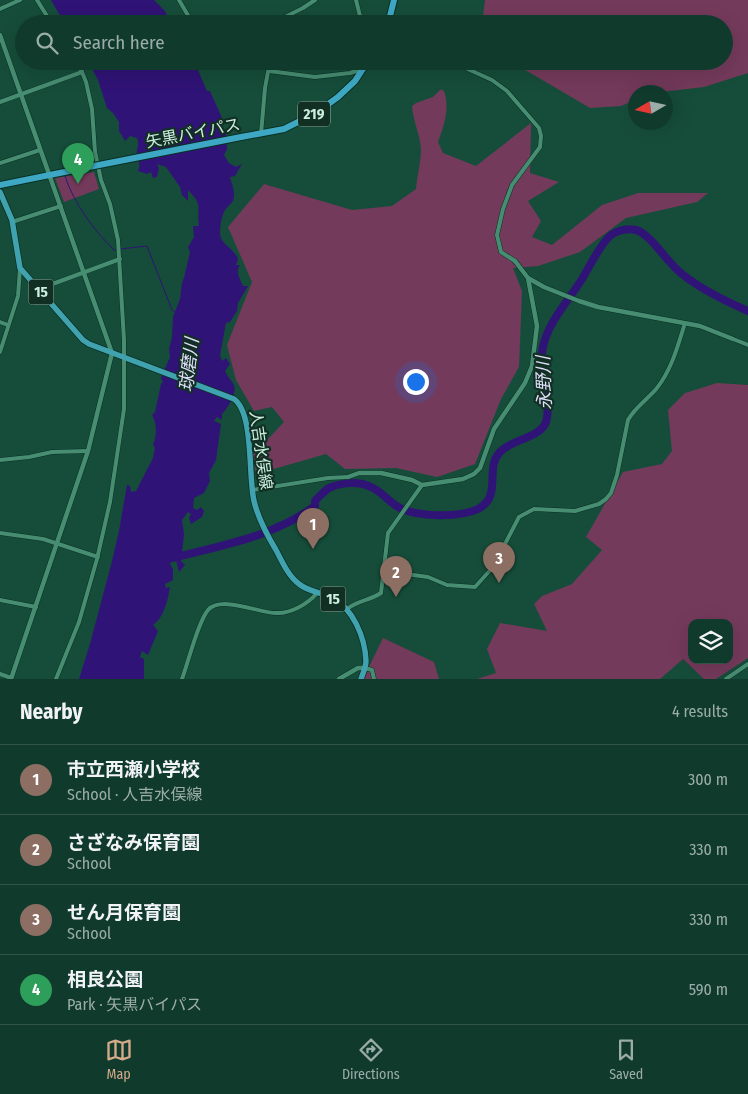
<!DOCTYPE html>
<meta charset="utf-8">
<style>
body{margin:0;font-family:"Fira Sans Condensed","Noto Sans JP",sans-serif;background:#1e4538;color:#f1f3f6}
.controls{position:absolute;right:15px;bottom:15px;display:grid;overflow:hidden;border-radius:10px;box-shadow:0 5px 20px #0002}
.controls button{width:45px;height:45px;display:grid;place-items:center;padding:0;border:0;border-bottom:1px solid #305448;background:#103a2c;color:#f1f3f6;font:25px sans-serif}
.compass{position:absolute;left:628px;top:85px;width:45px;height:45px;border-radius:50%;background:#103a2c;box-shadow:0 5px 20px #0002;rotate:261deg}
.you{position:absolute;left:415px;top:381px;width:18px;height:18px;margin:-12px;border:4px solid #fff;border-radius:50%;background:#1a73e8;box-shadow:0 0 0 8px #1a73e833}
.badge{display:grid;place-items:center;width:32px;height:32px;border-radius:50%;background:#d6ab8b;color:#fff;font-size:16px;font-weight:700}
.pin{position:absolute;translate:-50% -41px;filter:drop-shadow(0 1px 2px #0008)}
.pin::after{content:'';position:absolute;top:26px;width:18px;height:15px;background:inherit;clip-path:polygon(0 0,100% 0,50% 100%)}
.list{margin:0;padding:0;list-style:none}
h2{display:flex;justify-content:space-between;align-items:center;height:65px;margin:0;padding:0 20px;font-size:21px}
h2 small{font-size:16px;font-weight:400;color:#9cada9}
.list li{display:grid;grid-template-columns:32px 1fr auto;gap:15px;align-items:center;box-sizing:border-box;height:70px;padding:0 20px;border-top:1px solid #305448}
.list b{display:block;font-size:19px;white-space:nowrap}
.list p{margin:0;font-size:16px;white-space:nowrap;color:#9cada9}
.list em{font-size:16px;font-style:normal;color:#9cada9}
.icon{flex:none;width:28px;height:28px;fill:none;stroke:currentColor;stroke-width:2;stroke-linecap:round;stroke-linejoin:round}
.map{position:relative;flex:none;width:748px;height:679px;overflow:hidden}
.search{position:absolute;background:#103a2c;box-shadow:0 5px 20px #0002;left:15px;right:15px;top:15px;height:55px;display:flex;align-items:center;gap:12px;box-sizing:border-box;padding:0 18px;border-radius:28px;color:#9cada9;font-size:19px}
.sheet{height:345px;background:#103a2c}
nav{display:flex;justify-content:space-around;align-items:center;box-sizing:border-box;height:70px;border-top:1px solid #305448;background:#103a2c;font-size:14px;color:#9cada9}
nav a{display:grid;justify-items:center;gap:2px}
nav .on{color:#d6ab8b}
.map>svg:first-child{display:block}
.green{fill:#743a5b;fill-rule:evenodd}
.water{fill:#301376}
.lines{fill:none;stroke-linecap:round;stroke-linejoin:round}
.stream{stroke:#301376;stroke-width:1}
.river{stroke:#301376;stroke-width:8}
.minor-casing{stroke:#093023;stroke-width:5}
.tertiary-casing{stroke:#093023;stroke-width:5.5}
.primary-casing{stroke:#093023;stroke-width:7}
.trunk-casing{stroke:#093023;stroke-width:8}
.minor{stroke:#478d72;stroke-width:4}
.tertiary{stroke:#478d72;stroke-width:4.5}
.primary{stroke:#40a1af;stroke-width:5.5}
.trunk{stroke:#3ea8c4;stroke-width:6}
.trunk-bridge-casing{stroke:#093023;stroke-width:8;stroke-linecap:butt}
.trunk-bridge{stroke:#3ea8c4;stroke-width:6}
.labels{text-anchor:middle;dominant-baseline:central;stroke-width:4.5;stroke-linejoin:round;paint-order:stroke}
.shield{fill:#122f24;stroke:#94b5a7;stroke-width:1}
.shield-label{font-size:15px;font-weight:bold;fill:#ccefdf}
.street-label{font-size:16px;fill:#ccefdf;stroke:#122f24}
.water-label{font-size:18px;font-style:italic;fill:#dfdef9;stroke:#122f24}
</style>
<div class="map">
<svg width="748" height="679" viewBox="0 0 748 679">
<rect width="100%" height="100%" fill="#164d3a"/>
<g class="green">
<polygon points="485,0 748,0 748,73 704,87 661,92 636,92 635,100 621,106 590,108 510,61 724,61 724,24 482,24"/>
<path d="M441,89L444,91C450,108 444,126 438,142L443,153L476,166L531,123L530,173L559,182L528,201L541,221L532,237L552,245L602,205L638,193H708L697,202L626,218L580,252L538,266L513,268L522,291L519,367L501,399L475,464L437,477L396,468L345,469L326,454L256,474L253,455L284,422L272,407L254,411L236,380L227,345L252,282L228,227L264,184L352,210L392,206L416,189C417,176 421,162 421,149C420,134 413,121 412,106L416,103L433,97Z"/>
<polygon points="94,172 99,189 64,202 55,178"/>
<path d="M717,383L748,385V658L716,679H704L683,659L660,679H477L496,673L487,649L500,623L547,631L534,604L542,596L572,584L602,550L586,537L623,472L662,464L672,451L668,410L685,393ZM692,623H729V660H692Z"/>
<polygon points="383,638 434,662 439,679 363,679"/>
</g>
<g class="water">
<polygon points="51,0 154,0 165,11 171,24 65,24"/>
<path d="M88,61H194L207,91H210L222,118L219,120L221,128L226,133L227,149L224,155L229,163L236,167L242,164L235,176L230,177C232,184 236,194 233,201C231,204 227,207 225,210C221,217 220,227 220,234C221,245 234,248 238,259L236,265H240C235,273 240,278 243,286H248L238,303L237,311L230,322L226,323L220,355L222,361L226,358L230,364L225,371C227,376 232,381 234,385C237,395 228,407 222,414V420L217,417L214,421L221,424L216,460L209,473L210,481L204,493L194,498L193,508L197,510L201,507L204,511L202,517L191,524L189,518L191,514L188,512L182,520L184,534L181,561L185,565L179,572L175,556L170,564L173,569V580L165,584L166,588L170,587C168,599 164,618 153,625L158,631L148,655L142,651L140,657L144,659V679H79L90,644L112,561L119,531L127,485L130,486L131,492L136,491L153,458L155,448L153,444C157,436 157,423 152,415L155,412L161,384L163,382L161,378L170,357L169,349L172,337L173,317L180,299L182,283L184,278L190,252L188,247L194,237L193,226H199C196,207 204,206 188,190V201L182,195L180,187L166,167L157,164L159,168L157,177L153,178L151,172L147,174L138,171C141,164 138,161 137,154C136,148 140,146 137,138L130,136L125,141L119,131V122L113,113L107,108L98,80Z"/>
</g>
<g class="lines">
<g class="stream">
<path d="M65,176C74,204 94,230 114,250H116"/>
<polyline points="120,249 147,246 172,310 176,312"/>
</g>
<path class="river" d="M173,558C222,545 273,537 315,506V501C319,497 324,491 329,488C342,482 360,481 373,488C383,493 390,503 400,508C418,517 459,518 478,509C503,496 484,469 500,452C512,439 540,438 546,422C550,411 545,397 543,385C541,373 540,359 543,347C548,322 569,300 582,279C590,266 600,244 611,235C618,230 628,228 636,230C651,234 668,264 682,274C702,290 725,301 748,311"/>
<defs>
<g id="minor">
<polyline points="37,0 52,24"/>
<polyline points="179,0 193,24"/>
<polyline points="356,0 361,20 389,20"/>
<polyline points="0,9 20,0"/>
<polyline points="235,24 279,20 303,8 315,0"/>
<polyline points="450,61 492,80 507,91 539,128 541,136 540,147 512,185 503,209 497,235 501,252 515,261"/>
<polyline points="269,71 315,77 350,73 369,67 400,61"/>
<polyline points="0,102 82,72"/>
<polyline points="261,134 265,88 270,61"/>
<polyline points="0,163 40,150"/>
<polyline points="12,222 61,206"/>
<polyline points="39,289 120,259"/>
<polyline points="0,322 8,325"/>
<polyline points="733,339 748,345"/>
<polyline points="0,352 18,296 20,269"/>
<polyline points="0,460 29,457 52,452 88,451"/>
<polyline points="252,490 328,478 348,477"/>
<polyline points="0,533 43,539 98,557"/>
<path d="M384,571L428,577L447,585L475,587L493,567L519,517L534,509L575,511L599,504L606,499L611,493L617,475L628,420C635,407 648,399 657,388C672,369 678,345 685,323"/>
<polyline points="0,600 36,607"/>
<path d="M347,609C357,601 371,600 381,593L388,533L422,485"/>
<polyline points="365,668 372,670 374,679"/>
<polyline points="0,674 11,678"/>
<polyline points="56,679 79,622 97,559 110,502 124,409 124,340 118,240 110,204 101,180 95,152 92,109 86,82 82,72 76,61"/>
<path d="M182,679C188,663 198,622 208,610C221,595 259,613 276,613C290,614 308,604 317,593"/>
<polyline points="726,679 748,664"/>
</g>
<g id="tertiary">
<polyline points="0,35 112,353 88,451 11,679"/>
<polyline points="515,261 528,278 544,287 579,301 598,307 700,326 733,339"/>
<polyline points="348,477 359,473 381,473 412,480 422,485 463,479 474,474 480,468 494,429 525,383 532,366 537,326 528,278"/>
<polyline points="339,679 358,668 365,668"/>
</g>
<path id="primary" d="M0,192L12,220L20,268L83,340L89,344L234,399C254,413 248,476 254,501C258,518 267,535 276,550C282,561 288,576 299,584C309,592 320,592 331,597C353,608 365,637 366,661C366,667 363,673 361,679"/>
<g id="trunk">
<polyline points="388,24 394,0"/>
<polyline points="241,137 284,129 316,113 338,97 355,81 368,61"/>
<polyline points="0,185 94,166"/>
</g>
</defs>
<use href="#minor" class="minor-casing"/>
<use href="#tertiary" class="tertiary-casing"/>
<use href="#primary" class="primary-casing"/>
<use href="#trunk" class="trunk-casing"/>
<use href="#minor" class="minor"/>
<use href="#tertiary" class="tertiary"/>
<use href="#primary" class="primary"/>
<use href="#trunk" class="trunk"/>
<defs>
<polyline id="trunk-bridge" points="94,166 241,137"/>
</defs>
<use href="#trunk-bridge" class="trunk-bridge-casing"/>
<use href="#trunk-bridge" class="trunk-bridge"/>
</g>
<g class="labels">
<g class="shield">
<rect x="298" y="101.5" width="32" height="25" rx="4"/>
<rect x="28.5" y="279.5" width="25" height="25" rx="4"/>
<rect x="320.5" y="586.5" width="25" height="25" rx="4"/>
</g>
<g class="shield-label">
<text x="314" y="114">219</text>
<text x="41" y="292">15</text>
<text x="333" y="599">15</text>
</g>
<g class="street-label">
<text transform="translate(193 133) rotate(-11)">矢黒バイパス</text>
<text transform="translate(261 450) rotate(82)">人吉水俣線</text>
</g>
<g class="water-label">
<text transform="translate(189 365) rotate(-83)">球磨川</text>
<text transform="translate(544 383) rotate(-92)">永野川</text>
</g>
</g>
</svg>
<div class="controls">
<button><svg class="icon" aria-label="layers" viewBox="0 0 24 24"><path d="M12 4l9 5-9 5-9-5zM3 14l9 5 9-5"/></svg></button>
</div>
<svg class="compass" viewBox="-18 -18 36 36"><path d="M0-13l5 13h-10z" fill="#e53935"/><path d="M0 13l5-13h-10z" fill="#9cada9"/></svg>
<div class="you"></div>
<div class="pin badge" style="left:313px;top:549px;background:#8d6e63">1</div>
<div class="pin badge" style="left:396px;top:597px;background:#8d6e63">2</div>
<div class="pin badge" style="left:499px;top:583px;background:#8d6e63">3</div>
<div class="pin badge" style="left:78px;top:184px;background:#2e9e5b">4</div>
<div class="search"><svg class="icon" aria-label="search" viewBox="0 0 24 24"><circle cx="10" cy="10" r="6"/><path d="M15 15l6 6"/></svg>Search here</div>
</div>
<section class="sheet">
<h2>Nearby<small>4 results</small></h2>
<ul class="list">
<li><span class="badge" style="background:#8d6e63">1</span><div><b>市立西瀬小学校</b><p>School · 人吉水俣線</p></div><em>300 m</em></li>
<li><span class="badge" style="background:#8d6e63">2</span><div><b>さざなみ保育園</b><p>School</p></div><em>330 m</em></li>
<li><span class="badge" style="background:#8d6e63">3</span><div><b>せん月保育園</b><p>School</p></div><em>330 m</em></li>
<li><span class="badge" style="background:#2e9e5b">4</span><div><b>相良公園</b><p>Park · 矢黒バイパス</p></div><em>590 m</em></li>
</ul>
</section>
<nav>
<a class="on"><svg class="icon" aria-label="map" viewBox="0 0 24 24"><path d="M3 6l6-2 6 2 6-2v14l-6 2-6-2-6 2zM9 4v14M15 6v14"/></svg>Map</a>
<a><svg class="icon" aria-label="directions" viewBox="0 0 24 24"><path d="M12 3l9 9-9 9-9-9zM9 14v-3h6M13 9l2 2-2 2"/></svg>Directions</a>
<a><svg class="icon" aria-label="saved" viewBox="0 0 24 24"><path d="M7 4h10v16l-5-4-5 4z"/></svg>Saved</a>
</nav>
